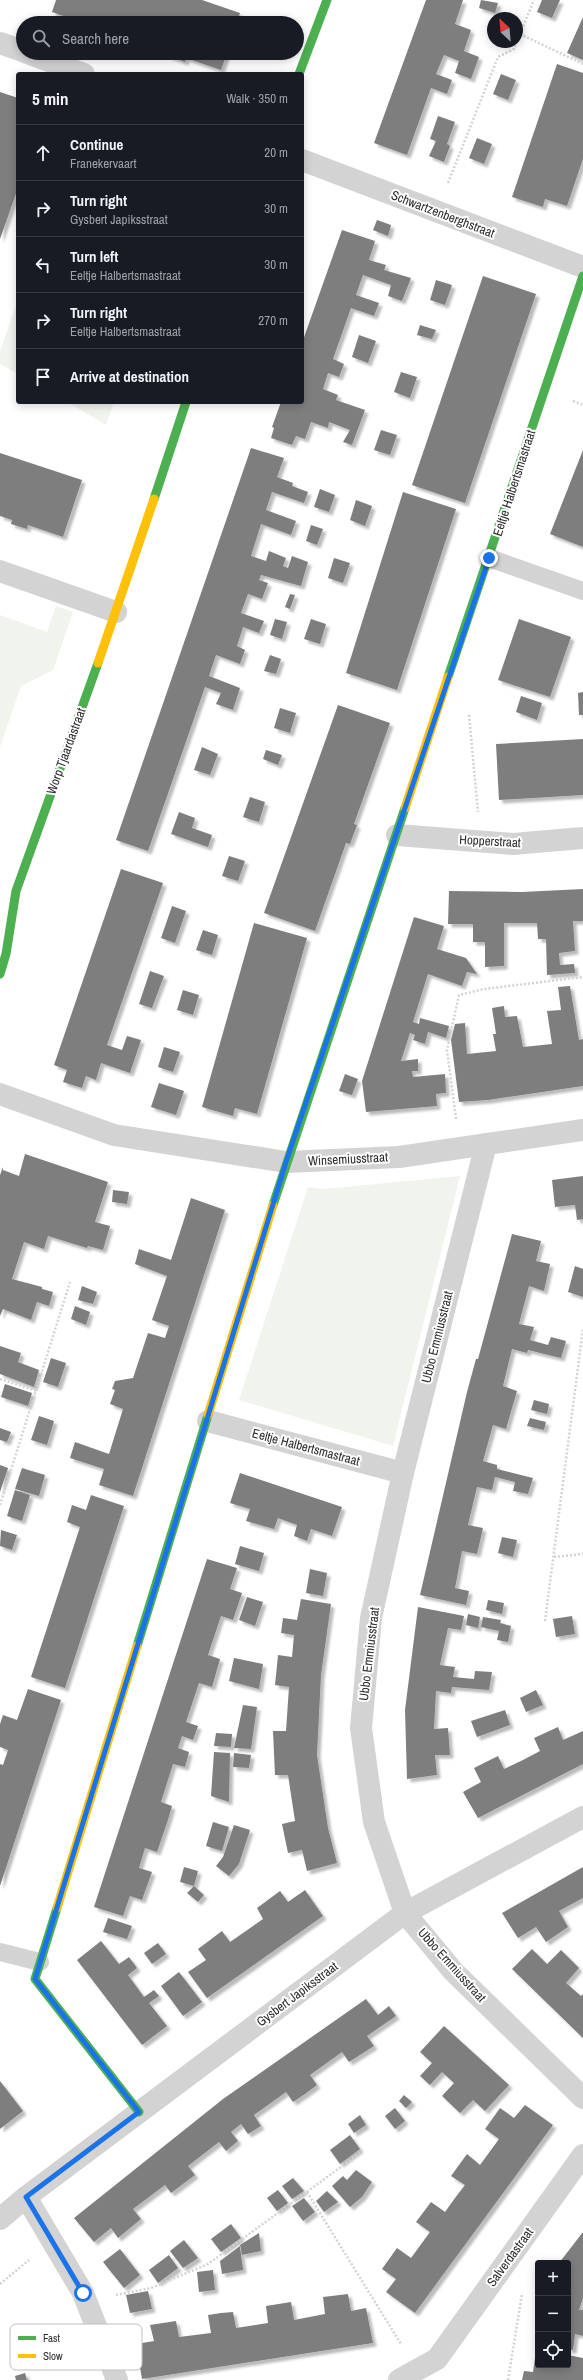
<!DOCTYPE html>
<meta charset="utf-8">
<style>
body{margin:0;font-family:"Archivo Narrow",sans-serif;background:#20242c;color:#f1f3f6}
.controls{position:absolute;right:12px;bottom:12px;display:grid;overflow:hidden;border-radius:4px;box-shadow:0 2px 10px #0003}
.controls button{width:36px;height:36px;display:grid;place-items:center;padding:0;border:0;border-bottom:1px solid #363941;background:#171b24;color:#f1f3f6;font:20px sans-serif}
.compass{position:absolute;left:487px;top:12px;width:36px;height:36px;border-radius:50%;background:#171b24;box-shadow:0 2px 10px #0003;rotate:334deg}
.stop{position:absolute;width:12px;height:12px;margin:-9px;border:3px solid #1a73e8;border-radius:50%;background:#fff}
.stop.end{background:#1a73e8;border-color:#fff;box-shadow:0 1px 4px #0008}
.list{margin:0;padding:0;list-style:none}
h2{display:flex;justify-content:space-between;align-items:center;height:52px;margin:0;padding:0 16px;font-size:17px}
h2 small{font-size:13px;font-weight:400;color:#9ea1a6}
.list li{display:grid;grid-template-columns:26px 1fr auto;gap:12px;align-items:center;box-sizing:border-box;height:56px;padding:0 16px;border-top:1px solid #363941}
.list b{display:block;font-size:15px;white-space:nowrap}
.list p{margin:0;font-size:13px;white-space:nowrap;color:#9ea1a6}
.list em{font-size:13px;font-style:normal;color:#9ea1a6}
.icon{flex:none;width:22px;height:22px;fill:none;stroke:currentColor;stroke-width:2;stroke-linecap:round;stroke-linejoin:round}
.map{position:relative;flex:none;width:583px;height:2380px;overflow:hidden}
.search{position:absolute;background:#171b24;box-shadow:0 2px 10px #0003;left:16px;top:16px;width:288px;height:44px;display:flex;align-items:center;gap:10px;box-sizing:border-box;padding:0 14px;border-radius:22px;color:#9ea1a6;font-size:15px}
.panel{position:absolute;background:#171b24;box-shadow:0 2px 10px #0003;left:16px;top:72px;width:288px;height:332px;border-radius:4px}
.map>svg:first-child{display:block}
.green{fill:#f1f4ec}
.building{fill:#7e7e7e;filter:url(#shadow)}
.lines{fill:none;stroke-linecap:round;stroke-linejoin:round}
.path{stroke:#d3d3d3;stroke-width:2.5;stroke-dasharray:2 2;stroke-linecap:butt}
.lane{stroke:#d3d3d3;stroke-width:18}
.street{stroke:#d3d3d3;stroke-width:22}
.fast{stroke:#4caf50;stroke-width:9}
.slow{stroke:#ffc107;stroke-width:9}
.route{stroke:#1a73e8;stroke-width:5}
.labels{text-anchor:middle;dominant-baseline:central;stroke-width:4;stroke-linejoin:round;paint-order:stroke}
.street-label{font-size:13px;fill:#2e2e2e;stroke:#fff}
.key{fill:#fff;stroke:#c0c0c0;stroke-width:1}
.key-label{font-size:11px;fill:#2e2e2e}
</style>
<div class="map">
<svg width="583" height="2380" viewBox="0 0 583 2380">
<defs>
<filter id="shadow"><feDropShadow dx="3.5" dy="3.5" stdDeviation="1" flood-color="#0004"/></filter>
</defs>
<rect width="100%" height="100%" fill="#fff"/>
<g class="green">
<polygon points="18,300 18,374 0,364 0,351"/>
<polygon points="67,402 114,402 106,425"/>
<polygon points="56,606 73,612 53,670 21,686 0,747 0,615 47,632"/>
<polygon points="460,1176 393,1446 239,1400 308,1187 322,1189"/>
</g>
<g class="building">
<polygon points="56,0 202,0 240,13 237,23 83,23 52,12"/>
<polygon points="426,0 463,0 455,24 471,30 464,51 479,57 471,79 455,73 459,61 444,55 436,74 452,80 447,94 431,88 407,155 374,143"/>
<polygon points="481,0 498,3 495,13 479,8"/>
<polygon points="542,0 560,0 552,18 537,12"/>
<polygon points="583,17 583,60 567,53"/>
<polygon points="170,53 227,53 221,70 186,58 185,62 169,56"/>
<polygon points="557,64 583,73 583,159 567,206 545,199 543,207 512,197"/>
<polygon points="501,74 516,80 508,100 493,94"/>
<polygon points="0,92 18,98 18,188 0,239"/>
<polygon points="438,116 455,122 447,144 450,146 444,162 429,156 436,141 430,139"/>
<polygon points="477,138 492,144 484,164 469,158"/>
<polygon points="377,220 391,225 388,236 373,230"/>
<polygon points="342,230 375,241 369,260 386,265 384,270 411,278 402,301 388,296 391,285 363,275 356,295 379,303 374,316 351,308 333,359 344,364 339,377 328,373 323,389 338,395 336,400 365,410 352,445 343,442 350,430 329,422 328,428 311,422 305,439 296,436 292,445 271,438 274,428 272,427 281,402 302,402 302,343"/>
<polygon points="483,276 536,294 465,503 412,485"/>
<polygon points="436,280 452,285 445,305 430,300"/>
<polygon points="420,325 436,330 432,339 417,335"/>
<polygon points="359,335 376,341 368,363 352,357"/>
<polygon points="401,372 417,377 410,398 394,392"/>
<polygon points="381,430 397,435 390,455 374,450"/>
<polygon points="251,448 284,458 277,477 293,483 292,486 308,492 304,503 272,492 266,510 296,521 291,535 261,524 251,556 266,561 269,551 286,558 283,566 288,568 292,556 308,562 301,586 261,575 259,580 268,583 262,599 248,594 241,613 264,621 259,633 243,627 237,646 245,650 240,664 216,655 209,676 240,688 233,710 216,704 221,693 205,687 148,851 116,840"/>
<polygon points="583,450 583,547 550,534"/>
<polygon points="0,453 82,480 63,537 28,525 27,529 11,524 12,520 0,516"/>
<polygon points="320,489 335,495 329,512 314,507"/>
<polygon points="403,492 456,509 397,690 346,673"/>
<polygon points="356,500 372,506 365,526 350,520"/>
<polygon points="311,525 323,529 317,545 306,541"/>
<polygon points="334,558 350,563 343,583 328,578"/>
<polygon points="290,594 295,595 290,609 285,607"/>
<polygon points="275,619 287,622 282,639 270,635"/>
<polygon points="311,619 326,624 320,644 304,639"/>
<polygon points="519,619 571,637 550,697 498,680"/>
<polygon points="270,655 281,659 276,674 264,671"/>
<polygon points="583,692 583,715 579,715 578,693"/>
<polygon points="521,696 542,703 537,720 516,712"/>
<polygon points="338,705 390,723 354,824 357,825 350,844 346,843 315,931 264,913"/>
<polygon points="280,708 296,713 290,733 274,728"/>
<polygon points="583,739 583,795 499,800 496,744"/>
<polygon points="202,747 218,754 210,775 194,770"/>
<polygon points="266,750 282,755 278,765 263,759"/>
<polygon points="250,797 265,802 259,822 243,817"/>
<polygon points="179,812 195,818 192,828 212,835 208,847 171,834"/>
<polygon points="229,856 245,861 238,881 222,876"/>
<polygon points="121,869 163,883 107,1045 122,1050 127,1036 141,1040 130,1073 101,1063 96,1080 86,1076 82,1088 63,1082 67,1070 54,1065"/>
<polygon points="583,889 583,921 573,921 575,951 559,953 560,965 574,964 575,973 547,975 546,939 538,939 537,923 504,923 504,966 485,967 485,942 473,942 473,924 448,924 449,891 522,892"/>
<polygon points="172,906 186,911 175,943 161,938"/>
<polygon points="414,917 444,926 437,949 466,958 477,974 467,972 462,986 428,974 413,1022 419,1024 420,1018 449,1026 446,1038 428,1032 425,1044 413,1040 415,1035 410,1033 401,1061 418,1059 418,1071 412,1071 413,1077 445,1074 446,1093 436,1094 437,1106 366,1112 362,1081"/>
<polygon points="254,923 307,938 257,1114 235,1108 233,1116 202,1107"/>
<polygon points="203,930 218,935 212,955 196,950"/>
<polygon points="150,971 164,976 152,1008 139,1004"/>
<polygon points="570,986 579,1040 583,1039 583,1086 488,1100 459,1102 451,1040 455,1024 465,1023 467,1054 496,1051 493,1034 496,1034 492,1008 504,1006 505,1017 517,1016 523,1047 552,1044 547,1011 561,1010 558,987"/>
<polygon points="183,990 199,995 193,1015 177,1010"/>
<polygon points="164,1047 180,1052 173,1072 158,1067"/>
<polygon points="345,1074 358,1079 352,1095 339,1091"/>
<polygon points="159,1083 184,1091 176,1115 151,1107"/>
<polygon points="25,1154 108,1182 95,1222 110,1226 103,1250 88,1246 87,1248 48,1236 44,1249 24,1242 12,1279 42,1287 42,1289 53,1292 49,1306 37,1302 31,1320 3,1309 0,1316 0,1175 3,1167 3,1170 19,1176"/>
<polygon points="583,1176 583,1219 577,1220 575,1205 555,1207 552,1180"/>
<polygon points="113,1190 129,1192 127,1204 112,1202"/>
<polygon points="191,1198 225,1210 133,1496 99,1485 104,1469 70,1458 75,1442 109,1454 123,1409 110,1404 115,1390 112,1389 115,1381 133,1378 148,1333 165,1338 169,1326 152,1320 167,1276 135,1264 139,1249 171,1260"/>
<polygon points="512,1234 541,1241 536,1261 550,1264 544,1291 529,1286 519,1324 534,1327 530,1340 548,1345 551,1337 566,1341 561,1358 528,1350 527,1353 512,1349 503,1386 517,1391 506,1429 493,1425 483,1461 497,1465 497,1469 533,1478 528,1494 513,1491 515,1482 495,1477 492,1490 477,1487 468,1525 483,1528 477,1554 462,1551 455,1588 469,1591 466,1605 420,1595 467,1392 476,1359 478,1359"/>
<polygon points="575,1266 583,1269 583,1297 568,1292"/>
<polygon points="82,1286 97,1292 93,1304 78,1300"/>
<polygon points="75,1306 90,1312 86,1325 71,1319"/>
<polygon points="0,1346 21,1353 18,1362 39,1370 34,1387 0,1374"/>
<polygon points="51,1358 66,1363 58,1387 43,1382"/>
<polygon points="5,1384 32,1393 28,1406 1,1397"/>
<polygon points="534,1400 549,1404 547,1414 531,1410"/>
<polygon points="39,1416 54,1421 47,1445 31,1440"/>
<polygon points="530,1418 546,1422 544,1430 527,1426"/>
<polygon points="0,1428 11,1432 7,1442 0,1440"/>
<polygon points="0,1465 8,1468 0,1492"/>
<polygon points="22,1468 45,1475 39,1496 15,1489"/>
<polygon points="240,1473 342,1507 332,1536 311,1529 307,1541 294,1536 297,1525 278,1518 274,1529 246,1521 250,1509 230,1503"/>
<polygon points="15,1490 30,1495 22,1521 7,1516"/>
<polygon points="91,1495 124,1506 65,1688 31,1677 80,1527 67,1522 72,1505 86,1510"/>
<polygon points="1,1530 17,1535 12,1550 0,1546"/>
<polygon points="502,1537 517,1540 513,1557 498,1553"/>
<polygon points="240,1546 264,1553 259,1571 235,1564"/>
<polygon points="207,1559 237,1568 230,1589 242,1593 233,1620 221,1616 208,1655 220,1659 212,1687 199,1683 186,1722 198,1726 193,1740 182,1736 178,1748 189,1752 185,1767 173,1764 161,1802 172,1806 168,1820 157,1852 145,1848 139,1868 152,1872 142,1900 130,1896 123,1916 94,1907"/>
<polygon points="310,1569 327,1573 323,1596 306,1593"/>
<polygon points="247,1597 263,1602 255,1626 239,1620"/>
<polygon points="301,1599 331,1604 321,1675 317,1755 328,1828 337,1863 307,1871 302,1850 288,1853 282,1824 295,1821 288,1775 275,1775 273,1731 286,1731 289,1687 275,1685 278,1655 292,1657 294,1635 281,1633 283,1618 297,1620"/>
<polygon points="488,1600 504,1603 502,1614 486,1610"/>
<polygon points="418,1607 464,1616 461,1630 448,1628 440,1665 455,1667 453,1677 474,1679 475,1671 492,1672 489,1690 452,1687 451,1693 436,1691 434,1729 448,1728 450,1755 435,1755 437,1775 407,1779 405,1710"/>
<polygon points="468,1614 480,1617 478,1628 466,1625"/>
<polygon points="572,1616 575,1634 556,1637 553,1619"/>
<polygon points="483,1617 501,1620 500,1623 511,1626 508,1642 497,1640 499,1631 481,1627"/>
<polygon points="234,1658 263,1664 259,1689 229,1681"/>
<polygon points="28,1689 61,1700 0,1886 0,1764 3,1765 8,1750 0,1747 0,1724 3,1715 17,1720"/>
<polygon points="536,1690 543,1705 526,1712 520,1698"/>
<polygon points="243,1705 257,1707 251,1749 234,1748"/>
<polygon points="505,1710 510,1725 477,1737 471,1721"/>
<polygon points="558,1727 563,1740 583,1731 583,1764 478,1818 463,1792 481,1782 474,1768 498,1756 504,1769 523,1760 540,1751 534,1738"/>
<polygon points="216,1733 232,1734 231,1747 214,1746"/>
<polygon points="214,1752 230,1753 229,1802 211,1796"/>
<polygon points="234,1753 251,1755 249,1768 233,1767"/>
<polygon points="213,1822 229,1827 222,1851 206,1846"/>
<polygon points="234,1825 250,1830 239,1864 229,1876 216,1866 223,1857"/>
<polygon points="184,1867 198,1871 194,1886 204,1895 198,1902 187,1893 194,1886 180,1882"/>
<polygon points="583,1867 583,1898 559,1911 568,1927 546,1942 536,1927 518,1938 502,1913"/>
<polygon points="305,1890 323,1916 207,1998 188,1972 206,1960 198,1949 222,1931 230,1942 263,1919 257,1908 280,1891 288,1902"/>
<polygon points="108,1918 132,1926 127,1939 103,1932"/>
<polygon points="101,1941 119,1964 129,1957 137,1968 128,1975 144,1997 154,1990 159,1996 149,2003 167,2026 142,2045 77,1960"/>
<polygon points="158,1943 166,1954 152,1964 144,1953"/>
<polygon points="532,1949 547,1964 561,1950 579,1968 566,1983 581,1996 583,1994 583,2038 512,1969"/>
<polygon points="179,1972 202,2002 183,2016 161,1986"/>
<polygon points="366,1999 378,2015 389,2006 396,2016 367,2036 374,2046 349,2062 342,2052 310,2075 317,2085 305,2094 293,2102 286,2092 254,2115 261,2126 248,2134 241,2124 231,2132 238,2141 226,2151 219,2142 188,2166 195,2175 171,2193 165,2185 133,2209 141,2219 118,2238 111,2228 94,2242 74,2218 223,2099"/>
<polygon points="444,2026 509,2085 485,2111 473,2100 460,2113 442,2096 454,2083 442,2072 430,2085 420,2076 432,2063 420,2052"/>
<polygon points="0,2081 23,2111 0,2129"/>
<polygon points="404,2095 412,2102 406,2108 399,2101"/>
<polygon points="525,2105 553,2125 415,2313 386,2292 396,2279 382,2269 397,2248 411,2258 430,2232 416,2222 431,2202 445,2212 455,2198 465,2185 451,2176 467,2154 480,2165 499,2139 485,2129 500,2108 514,2118"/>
<polygon points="395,2108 405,2121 395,2129 385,2116"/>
<polygon points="360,2115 366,2125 354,2133 348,2124"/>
<polygon points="350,2135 360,2149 340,2164 330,2150"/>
<polygon points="356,2170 372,2182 362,2197 350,2207 332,2186 343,2176 347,2180"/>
<polygon points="293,2178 304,2191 292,2199 282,2186"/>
<polygon points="278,2190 288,2203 277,2211 267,2198"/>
<polygon points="327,2191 338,2202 324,2212 316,2201"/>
<polygon points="304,2198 315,2212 303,2221 292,2206"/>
<polygon points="231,2224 241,2238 221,2252 211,2239"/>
<polygon points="583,2232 583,2298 579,2310 583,2310 583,2336 575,2334 573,2350 568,2349 568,2263 559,2263"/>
<polygon points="259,2233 261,2251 242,2255 240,2245"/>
<polygon points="184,2240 198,2258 183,2268 170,2251"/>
<polygon points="240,2246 243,2270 222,2274 220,2261"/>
<polygon points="120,2249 140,2275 124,2288 103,2262"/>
<polygon points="169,2255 178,2268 158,2283 149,2270"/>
<polygon points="213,2270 215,2290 199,2292 197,2272"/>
<polygon points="148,2291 152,2309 130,2313 126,2295"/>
<polygon points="348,2294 351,2311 366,2308 373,2343 142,2379 136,2344 154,2341 150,2325 176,2321 179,2337 211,2333 208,2315 221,2313 233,2312 236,2328 268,2323 266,2306 291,2302 294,2320 325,2314 323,2297"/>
<polygon points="536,2351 538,2351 538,2365 568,2365 568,2355 583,2358 583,2380 522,2380 524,2371 533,2372"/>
<polygon points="25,2373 27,2380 16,2380 15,2376"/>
</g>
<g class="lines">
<g class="path">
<polyline points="520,34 583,64"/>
<polyline points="517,41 534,0"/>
<polyline points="448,183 498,57 514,49 516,42"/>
<polyline points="573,401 583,405"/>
<polyline points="469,715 478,812"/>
<polyline points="456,1119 447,1050 459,995 484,989 583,977"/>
<polyline points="0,1379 37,1391"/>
<polyline points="0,1505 70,1282"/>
<polyline points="554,1557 583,1554"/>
<polyline points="545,1621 583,1329"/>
<polyline points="307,2192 401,2344"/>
<polyline points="0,2284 29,2260"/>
<polyline points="116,2295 151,2288 208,2264 360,2153"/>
<polyline points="508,2380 522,2294"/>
</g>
<g class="lane">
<polyline points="489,558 583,591"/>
<polyline points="0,1952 40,1962"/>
</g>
<g class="street">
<polyline points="0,43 23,51"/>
<polyline points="27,53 84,74"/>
<polyline points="302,160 583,267"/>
<polyline points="0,571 116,612"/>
<polyline points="397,835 513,844 583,838"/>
<polyline points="0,1094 114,1135 286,1162 399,1157 583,1130"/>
<polyline points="486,1144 403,1473 371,1618 361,1728 374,1822 405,1913 453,1971 583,2098"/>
<polyline points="208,1421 403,1473"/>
<polyline points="26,2197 83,2293 117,2380"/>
<polyline points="0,2219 26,2197 405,1913 583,1817"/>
<polyline points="399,2380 437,2359 583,2155"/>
</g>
<g class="fast">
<polyline points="299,74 327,0"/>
<polyline points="154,499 186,402"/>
<polyline points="448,677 583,276"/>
<polyline points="0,974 6,954 16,891 98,663"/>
<polyline points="273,1205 405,808"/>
<polyline points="137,1646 208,1415"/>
<polyline points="57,1908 35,1979 139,2112"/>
</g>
<g class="slow">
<polyline points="98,663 154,499"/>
<polyline points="405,808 448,677"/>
<polyline points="208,1415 273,1205"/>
<polyline points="57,1908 137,1646"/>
</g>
</g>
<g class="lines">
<polyline class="route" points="83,2293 26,2197 139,2112 35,1979 286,1162 489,558"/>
</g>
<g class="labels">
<g class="street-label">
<text transform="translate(443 214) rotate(21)">Schwartzenberghstraat</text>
<text transform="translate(514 483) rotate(-72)">Eeltje Halbertsmastraat</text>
<text transform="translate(66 751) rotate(-70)">Worp Tjaardastraat</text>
<text transform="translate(490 841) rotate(3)">Hopperstraat</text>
<text transform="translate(348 1159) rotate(-3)">Winsemiusstraat</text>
<text transform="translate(437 1337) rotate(-76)">Ubbo Emmiusstraat</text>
<text transform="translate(306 1447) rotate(15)">Eeltje Halbertsmastraat</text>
<text transform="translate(369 1654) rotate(-83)">Ubbo Emmiusstraat</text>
<text transform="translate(452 1965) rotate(48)">Ubbo Emmiusstraat</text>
<text transform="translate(297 1994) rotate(-37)">Gysbert Japiksstraat</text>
<text transform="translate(510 2257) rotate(-54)">Salverdastraat</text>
</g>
</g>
<rect x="10" y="2324" width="132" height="46" rx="6" class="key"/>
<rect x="18" y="2336" width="18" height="4" fill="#4caf50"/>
<rect x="18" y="2354" width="18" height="4" fill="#ffc107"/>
<g class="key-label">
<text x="43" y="2342">Fast</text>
<text x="43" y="2360">Slow</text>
</g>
</svg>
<div class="controls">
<button>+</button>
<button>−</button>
<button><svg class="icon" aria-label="locate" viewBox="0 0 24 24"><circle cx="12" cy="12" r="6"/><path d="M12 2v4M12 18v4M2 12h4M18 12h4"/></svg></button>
</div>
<svg class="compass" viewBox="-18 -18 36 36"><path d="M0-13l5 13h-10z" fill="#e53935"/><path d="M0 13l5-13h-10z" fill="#9ea1a6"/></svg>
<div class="stop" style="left:83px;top:2293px"></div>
<div class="stop end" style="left:489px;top:558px"></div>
<div class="search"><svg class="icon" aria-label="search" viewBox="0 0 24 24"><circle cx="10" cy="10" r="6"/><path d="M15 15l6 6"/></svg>Search here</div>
<section class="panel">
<h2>5 min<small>Walk · 350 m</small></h2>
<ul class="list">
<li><svg class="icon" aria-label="ahead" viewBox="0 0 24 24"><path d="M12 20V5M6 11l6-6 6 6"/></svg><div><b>Continue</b><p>Franekervaart</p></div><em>20 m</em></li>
<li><svg class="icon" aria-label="right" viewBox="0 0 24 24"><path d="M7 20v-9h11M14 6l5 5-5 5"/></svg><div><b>Turn right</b><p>Gysbert Japiksstraat</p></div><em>30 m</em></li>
<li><svg class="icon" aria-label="left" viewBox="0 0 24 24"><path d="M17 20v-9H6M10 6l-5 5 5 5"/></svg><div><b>Turn left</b><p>Eeltje Halbertsmastraat</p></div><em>30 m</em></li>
<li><svg class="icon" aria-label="right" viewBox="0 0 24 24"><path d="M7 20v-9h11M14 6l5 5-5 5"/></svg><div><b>Turn right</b><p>Eeltje Halbertsmastraat</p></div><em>270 m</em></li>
<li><svg class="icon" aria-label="arrive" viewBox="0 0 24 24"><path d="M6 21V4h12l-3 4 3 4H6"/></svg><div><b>Arrive at destination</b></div></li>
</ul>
</section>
</div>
